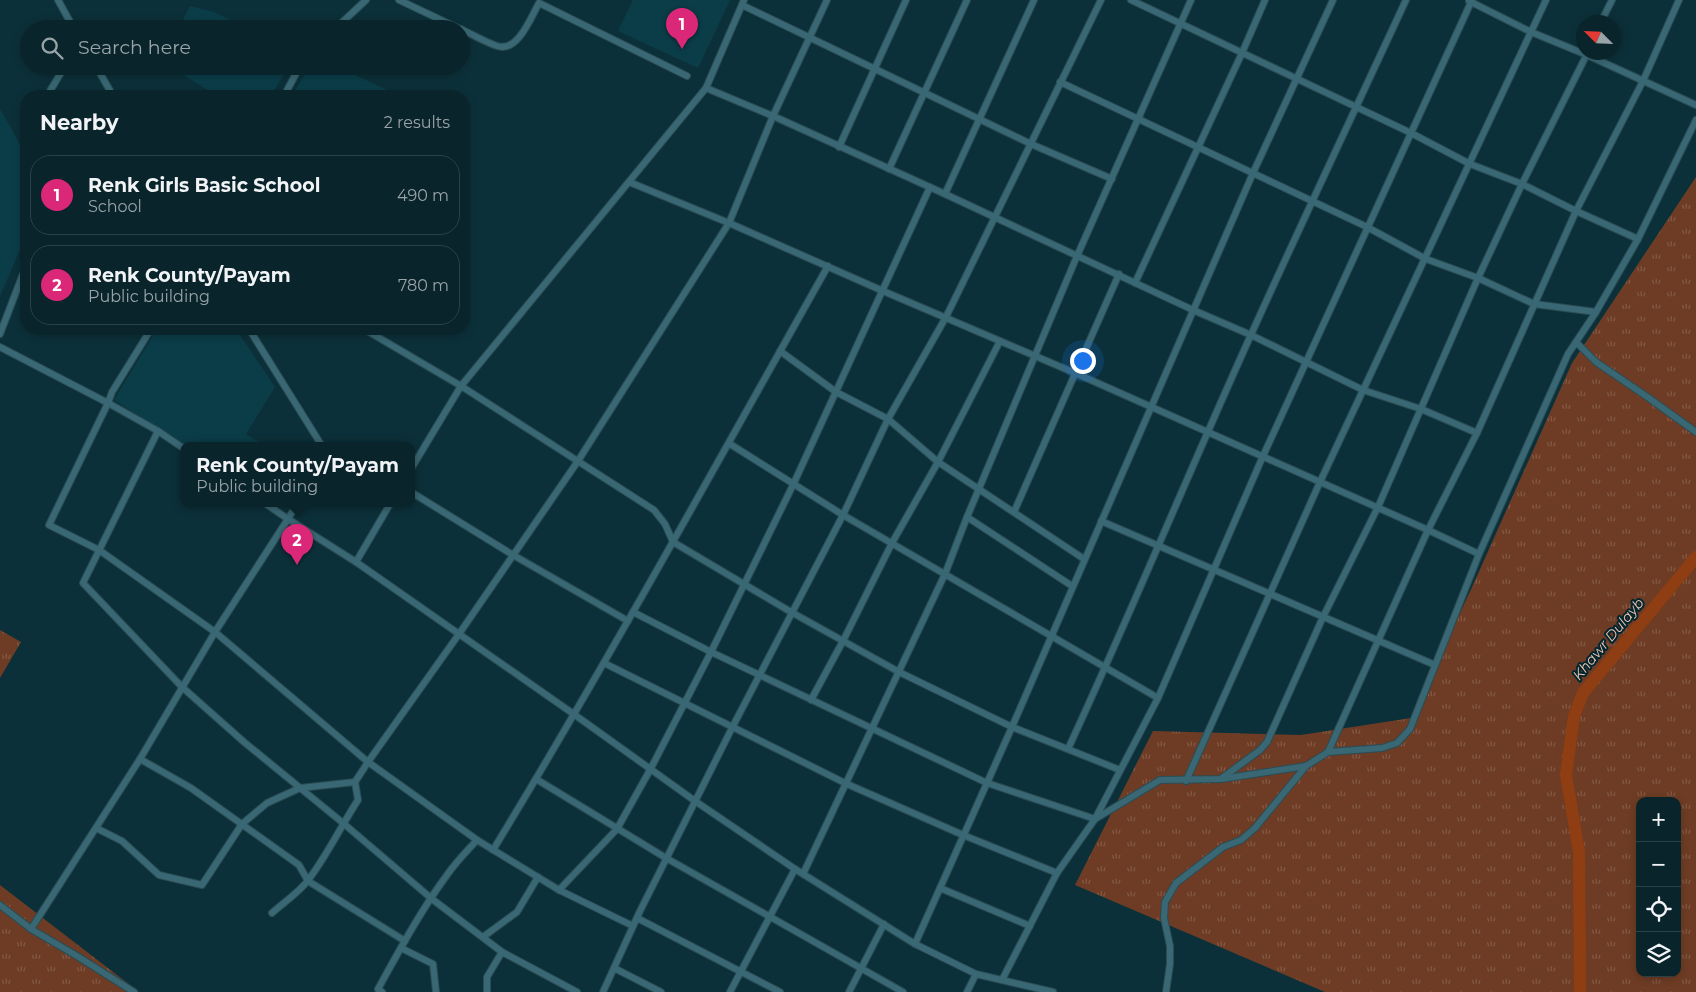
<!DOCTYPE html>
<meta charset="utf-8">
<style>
body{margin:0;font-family:Montserrat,sans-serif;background:#173037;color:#f1f3f6}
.controls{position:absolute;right:15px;bottom:15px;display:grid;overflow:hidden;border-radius:10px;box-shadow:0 2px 8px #0003}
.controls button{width:45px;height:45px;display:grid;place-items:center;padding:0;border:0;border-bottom:1px solid #294147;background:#09242b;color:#f1f3f6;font:25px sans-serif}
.compass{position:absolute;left:1576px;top:15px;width:45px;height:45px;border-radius:50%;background:#09242b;box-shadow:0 2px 8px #0003;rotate:294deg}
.you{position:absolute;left:1082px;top:360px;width:18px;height:18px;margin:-12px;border:4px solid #fff;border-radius:50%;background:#1a73e8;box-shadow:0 0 0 8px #1a73e833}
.badge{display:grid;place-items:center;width:32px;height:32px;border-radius:50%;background:#db2777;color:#fff;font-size:16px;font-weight:700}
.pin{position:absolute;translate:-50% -41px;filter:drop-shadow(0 1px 2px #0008)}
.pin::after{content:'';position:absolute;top:26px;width:18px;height:15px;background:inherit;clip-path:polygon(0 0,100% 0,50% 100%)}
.popup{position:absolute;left:180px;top:442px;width:235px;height:65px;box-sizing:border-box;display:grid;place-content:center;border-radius:10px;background:#09242b;filter:drop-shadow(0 1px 4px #0005);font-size:16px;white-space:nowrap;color:#99a4a9}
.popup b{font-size:19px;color:#f1f3f6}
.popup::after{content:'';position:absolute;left:50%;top:100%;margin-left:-10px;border:10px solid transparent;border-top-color:#09242b}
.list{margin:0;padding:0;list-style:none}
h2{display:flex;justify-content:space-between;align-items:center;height:65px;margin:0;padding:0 20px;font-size:21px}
h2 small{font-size:16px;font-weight:400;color:#99a4a9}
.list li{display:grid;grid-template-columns:32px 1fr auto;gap:15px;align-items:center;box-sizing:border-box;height:80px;margin:0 10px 10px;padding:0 10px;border:1px solid #294147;border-radius:20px}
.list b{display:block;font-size:19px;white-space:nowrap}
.list p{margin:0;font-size:16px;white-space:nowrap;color:#99a4a9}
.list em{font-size:16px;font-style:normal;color:#99a4a9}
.icon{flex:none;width:28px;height:28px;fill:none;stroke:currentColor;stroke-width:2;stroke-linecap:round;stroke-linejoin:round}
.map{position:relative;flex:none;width:1696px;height:992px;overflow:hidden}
.search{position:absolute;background:#09242b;box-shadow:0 2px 8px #0003;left:20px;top:20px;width:450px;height:55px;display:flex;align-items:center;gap:12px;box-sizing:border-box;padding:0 18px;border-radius:28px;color:#99a4a9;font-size:19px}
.panel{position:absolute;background:#09242b;box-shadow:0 2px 8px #0003;left:20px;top:90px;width:450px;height:245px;border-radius:20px}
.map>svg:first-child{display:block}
.built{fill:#0b3d48}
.grass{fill:url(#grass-tufts);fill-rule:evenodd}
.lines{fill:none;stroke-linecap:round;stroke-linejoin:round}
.river{stroke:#8e3e12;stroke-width:12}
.minor-casing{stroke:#2a4c54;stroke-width:8}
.minor{stroke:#396774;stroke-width:6}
.labels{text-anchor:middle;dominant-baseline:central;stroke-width:4;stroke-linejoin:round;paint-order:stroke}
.water-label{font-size:14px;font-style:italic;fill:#f3c4b0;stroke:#01262f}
</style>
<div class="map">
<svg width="1696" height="992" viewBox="0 0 1696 992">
<defs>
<pattern id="grass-tufts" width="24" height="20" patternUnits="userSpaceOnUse" patternTransform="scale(1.25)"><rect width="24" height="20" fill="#6e3c24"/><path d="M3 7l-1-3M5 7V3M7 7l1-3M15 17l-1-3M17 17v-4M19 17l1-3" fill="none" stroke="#825945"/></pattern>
</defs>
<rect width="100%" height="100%" fill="#0c3039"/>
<g class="built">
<polygon points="633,0 730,0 698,68 618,31"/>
<polygon points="190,6 214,12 250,29 178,29"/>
<polygon points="169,66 289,66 271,96 217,96"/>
<polygon points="310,66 336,66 400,96 292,96"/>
<polygon points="0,109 26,155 26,236 0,296"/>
<polygon points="157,329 236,329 275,387 246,434 265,446 186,446 114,400"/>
</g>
<g class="grass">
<path d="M1696,177V992H1325L1075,885L1153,731L1301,735L1411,718L1473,585L1572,363ZM1640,801H1677V973H1640Z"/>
<polygon points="0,630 21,642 0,678"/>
<polygon points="0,885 139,992 0,992"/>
</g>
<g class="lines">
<polyline class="river" points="1580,992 1579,852 1566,775 1574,716 1583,693 1696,557"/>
<defs>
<g id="minor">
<polyline points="58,0 74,29"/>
<polyline points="399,0 460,29"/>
<polyline points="1131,0 1411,133 1470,164 1522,184 1576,211 1638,239"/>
<polyline points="1469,1 1531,32 1587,55 1696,105"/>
<polyline points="742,5 1031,144 1112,179"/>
<polyline points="1601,22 1612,0"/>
<polyline points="335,29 366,0"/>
<path d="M461,29C473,35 485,42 497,46C518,53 531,17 539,3L687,76"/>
<polyline points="96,66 113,96"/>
<polyline points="1060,82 1367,227 1426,259 1478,278 1534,304 1596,312"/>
<polyline points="706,88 773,116 945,194 1193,310 1251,335 1363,390 1421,409 1477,433"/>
<polyline points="47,96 65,66"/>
<polyline points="284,96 300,66"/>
<polyline points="839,147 906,0"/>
<polyline points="889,169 967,0"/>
<polyline points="629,182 729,223 883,291 1075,373 1428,530 1479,554"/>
<polyline points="945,194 1034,0"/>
<polyline points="1135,283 1242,53 1265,0"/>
<polyline points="151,329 112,392 108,403 158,431 183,448"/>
<polyline points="249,329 322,446"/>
<polyline points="364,329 461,386 654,510 665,524 673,542 791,612 899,672 1012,727 1120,770"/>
<polyline points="0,334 26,266"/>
<polyline points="1576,342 1596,362 1646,396 1696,432"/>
<polyline points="0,347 108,403 49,525 99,550 215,632 368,762 477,840 559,890 633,926"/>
<polyline points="780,351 836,392 888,419 938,462 1084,559"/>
<polyline points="158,431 83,583 182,687 244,742 343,823 432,899 502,952 577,992"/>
<polyline points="730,444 843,515 1158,698"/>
<polyline points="411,469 461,386 706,88 744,0"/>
<polyline points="411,492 513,555 628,621"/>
<polyline points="266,504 288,519 297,504"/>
<polyline points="1014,512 1119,274"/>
<polyline points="967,517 1072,586"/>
<polyline points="1101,521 1435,665"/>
<polyline points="356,562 575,715 695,801 795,869 915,944 976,974 1053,992"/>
<polyline points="633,612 711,652 987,783 1095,819 1160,780 1221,779 1306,766 1328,752 1428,530 1477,433 1576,211 1643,81 1679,0"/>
<polyline points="604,663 847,784 963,835 1057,873"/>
<polyline points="811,700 843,641 892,543 938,462 1000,341"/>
<path d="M1068,749C1131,613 1188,474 1250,337C1301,224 1354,112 1406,0"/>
<polyline points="1328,752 1382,748 1397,743 1410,729 1479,554 1568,354 1596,312 1638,239 1696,120"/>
<polyline points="140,759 191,788 299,865 308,881 405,941"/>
<polyline points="1222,778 1260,750 1267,742 1323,617 1378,507 1478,278 1522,184 1588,52"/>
<polyline points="536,779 666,858 903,992"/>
<polyline points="1186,781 1320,482 1546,0"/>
<polyline points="96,828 122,841 159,875 202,885 242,824 267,803 300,788 355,782 368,762 459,634 578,461 729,223 773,116 827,0"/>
<path d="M493,850C610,658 718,461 828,266"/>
<polyline points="803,874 945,574 967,517 1077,256 1191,0"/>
<polyline points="940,888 1030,926"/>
<polyline points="559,890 617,829 650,770 711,652 793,485 930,187"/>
<polyline points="0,905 31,929 77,956 134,992"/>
<path d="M272,913C284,902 300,892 309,879C328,854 341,826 358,800L355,782"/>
<polyline points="637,918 780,992"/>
<polyline points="31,929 140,759 215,632 288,519 356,562 390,504"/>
<polyline points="483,937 517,912 538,877"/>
<polyline points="915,944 1012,727 1253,173 1333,0"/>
<polyline points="401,948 433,964 436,992"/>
<polyline points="614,968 661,992"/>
<polyline points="1002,980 1057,873 1095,819 1158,698 1263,456 1472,0"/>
<path d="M382,992L378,989C399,951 421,910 447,875C456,862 467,851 477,840"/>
<polyline points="487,992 487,977 502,952"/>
<polyline points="603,992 640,911 733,726 843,515 888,419 946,317 1101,0"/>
<polyline points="730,992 795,869"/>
<polyline points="849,992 884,924"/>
<polyline points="967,992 976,974"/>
<polyline points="1166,992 1170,964 1170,946 1164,918 1165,902 1176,883 1223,847 1241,840 1255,828 1306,766"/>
</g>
</defs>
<use href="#minor" class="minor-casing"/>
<use href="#minor" class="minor"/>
</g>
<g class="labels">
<g class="water-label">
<text transform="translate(1608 639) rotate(-50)">Khawr Dulayb</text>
</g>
</g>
</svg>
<div class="controls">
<button>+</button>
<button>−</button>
<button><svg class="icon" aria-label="locate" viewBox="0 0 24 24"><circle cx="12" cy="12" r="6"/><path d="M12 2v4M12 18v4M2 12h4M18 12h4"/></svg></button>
<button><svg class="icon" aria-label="layers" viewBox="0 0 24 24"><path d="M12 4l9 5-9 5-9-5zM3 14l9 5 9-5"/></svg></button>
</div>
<svg class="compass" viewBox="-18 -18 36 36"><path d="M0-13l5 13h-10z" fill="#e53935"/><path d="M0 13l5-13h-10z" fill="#99a4a9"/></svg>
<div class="you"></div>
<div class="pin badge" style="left:682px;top:49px">1</div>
<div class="pin badge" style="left:297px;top:565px">2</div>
<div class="popup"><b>Renk County/Payam</b>Public building</div>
<div class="search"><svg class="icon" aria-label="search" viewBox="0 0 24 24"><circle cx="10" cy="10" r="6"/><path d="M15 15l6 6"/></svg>Search here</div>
<section class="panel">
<h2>Nearby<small>2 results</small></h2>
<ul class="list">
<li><span class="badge">1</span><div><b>Renk Girls Basic School</b><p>School</p></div><em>490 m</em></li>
<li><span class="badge">2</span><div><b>Renk County/Payam</b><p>Public building</p></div><em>780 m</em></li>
</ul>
</section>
</div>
